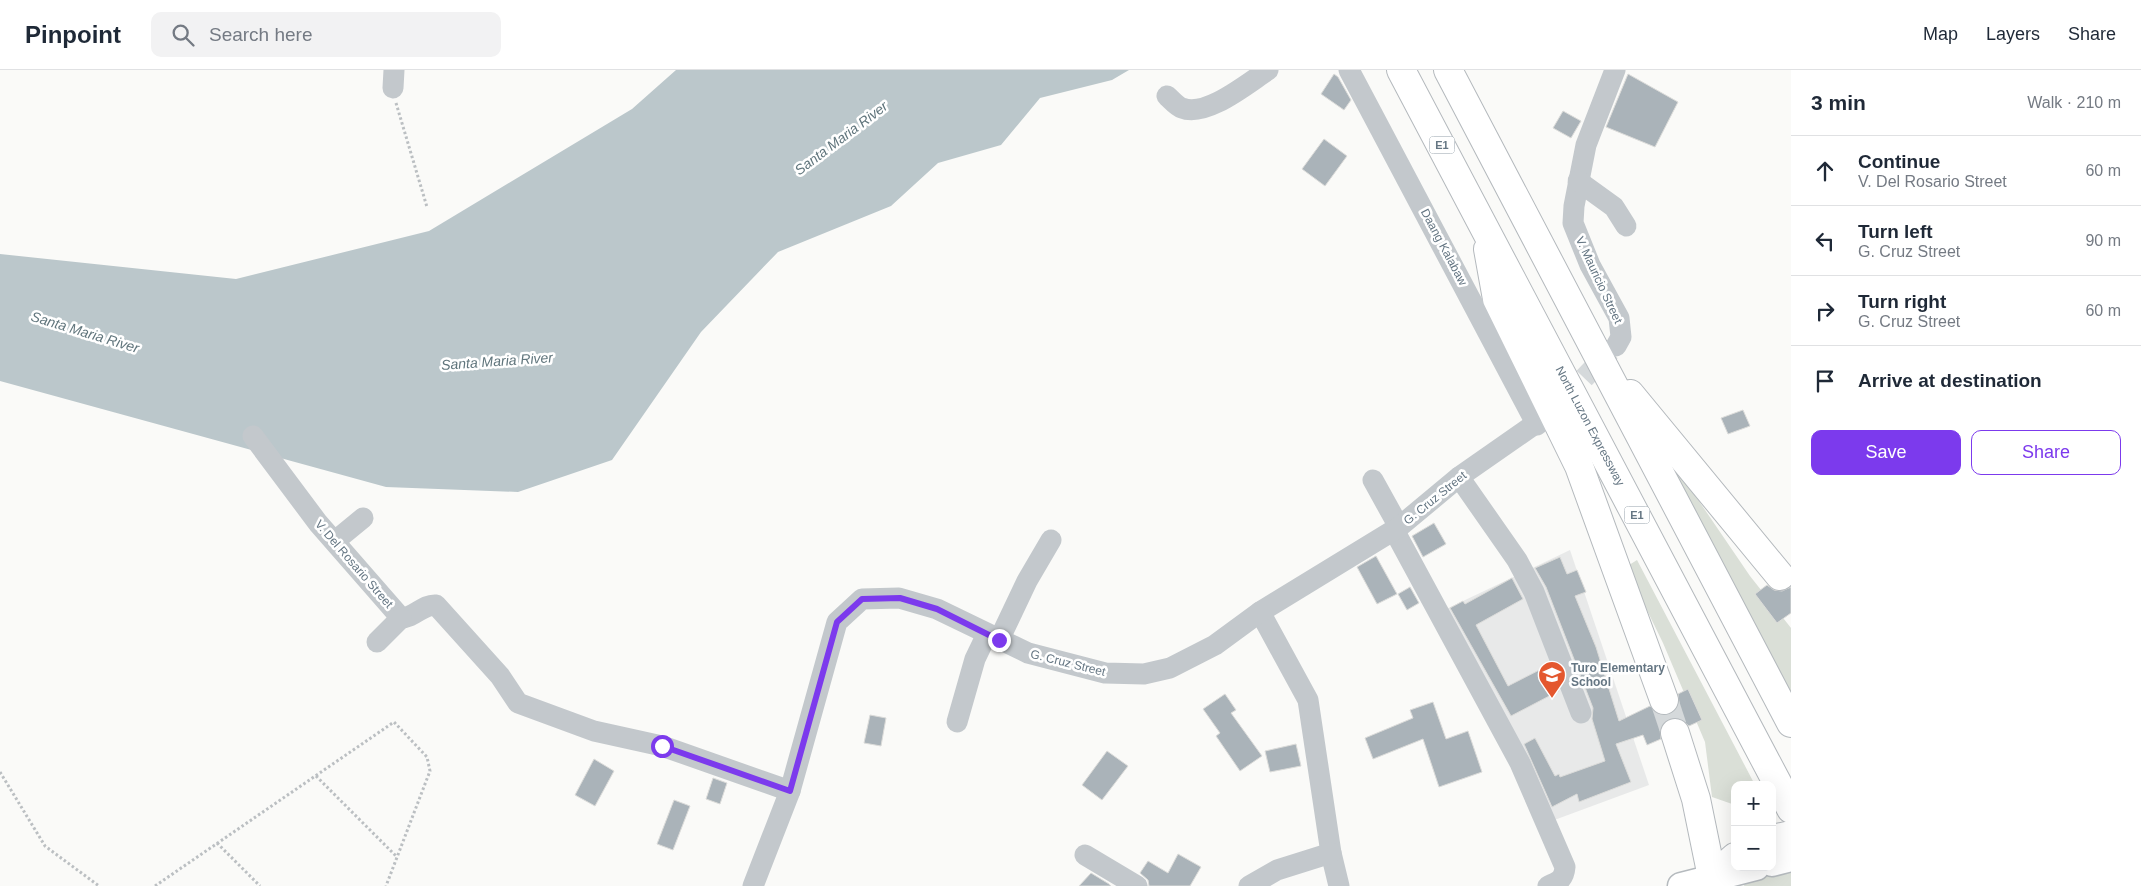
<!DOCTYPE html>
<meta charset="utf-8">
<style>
body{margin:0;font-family:Helvetica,sans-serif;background:#f2f2f3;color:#1f2937}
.controls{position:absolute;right:15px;bottom:15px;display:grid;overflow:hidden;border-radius:10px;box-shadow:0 5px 20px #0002}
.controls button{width:45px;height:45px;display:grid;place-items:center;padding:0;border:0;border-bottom:1px solid #e0e1e3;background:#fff;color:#1f2937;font:25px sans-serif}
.stop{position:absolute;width:15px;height:15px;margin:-11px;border:4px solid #7c3aed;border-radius:50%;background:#fff}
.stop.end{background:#7c3aed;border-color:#fff;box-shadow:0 1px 5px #0008}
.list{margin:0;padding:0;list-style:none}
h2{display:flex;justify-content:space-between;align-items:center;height:65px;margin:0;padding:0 20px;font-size:21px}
h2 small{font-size:16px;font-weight:400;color:#747a83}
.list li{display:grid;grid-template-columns:32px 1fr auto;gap:15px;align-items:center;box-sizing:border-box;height:70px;padding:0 20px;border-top:1px solid #e0e1e3}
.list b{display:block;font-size:19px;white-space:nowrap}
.list p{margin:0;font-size:16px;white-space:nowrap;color:#747a83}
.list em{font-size:16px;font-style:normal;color:#747a83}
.actions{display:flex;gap:10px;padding:15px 20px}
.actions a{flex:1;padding:11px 0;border:1px solid #7c3aed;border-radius:10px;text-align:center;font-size:18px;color:#7c3aed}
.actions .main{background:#7c3aed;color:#fff}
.icon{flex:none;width:28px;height:28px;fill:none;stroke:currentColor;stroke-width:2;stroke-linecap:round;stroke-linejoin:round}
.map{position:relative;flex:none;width:1791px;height:816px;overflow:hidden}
header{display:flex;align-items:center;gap:30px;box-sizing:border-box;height:70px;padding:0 25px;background:#fff;border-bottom:1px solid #e0e1e3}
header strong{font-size:24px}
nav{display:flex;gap:28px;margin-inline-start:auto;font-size:18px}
.search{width:350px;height:45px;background:#f2f2f3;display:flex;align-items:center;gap:12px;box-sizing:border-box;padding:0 18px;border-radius:10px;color:#747a83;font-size:19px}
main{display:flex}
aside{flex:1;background:#fff}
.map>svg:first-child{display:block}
.built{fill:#e8e9e9}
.green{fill:#dadfd7}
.water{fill:#bbc7cb}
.building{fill:#aab3b9;stroke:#dcdcda}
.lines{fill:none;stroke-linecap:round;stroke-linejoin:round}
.minor-tunnel{stroke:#d5d9db;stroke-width:21;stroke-dasharray:21 11;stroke-linecap:butt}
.highway-tunnel{stroke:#d5d9db;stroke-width:28;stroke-dasharray:28 14;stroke-linecap:butt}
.major-casing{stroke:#b5babe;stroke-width:29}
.highway-casing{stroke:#b4b9bd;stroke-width:30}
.path{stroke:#bbbfc2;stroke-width:3;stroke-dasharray:2.5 2.5;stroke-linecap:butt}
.minor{stroke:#c3c8cc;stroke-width:21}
.major{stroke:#fff;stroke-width:26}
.highway{stroke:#fff;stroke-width:28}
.route{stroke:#7c3aed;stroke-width:6}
.labels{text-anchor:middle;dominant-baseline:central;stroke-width:5;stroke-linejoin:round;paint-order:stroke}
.shield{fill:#fff;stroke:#939fa8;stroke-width:1}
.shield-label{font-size:11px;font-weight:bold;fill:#657683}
.street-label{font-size:12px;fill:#657683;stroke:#fff}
.poi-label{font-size:12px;font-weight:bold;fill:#657683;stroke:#fff;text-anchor:start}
.water-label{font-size:14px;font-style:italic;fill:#60757c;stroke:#fff}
</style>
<header>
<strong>Pinpoint</strong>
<div class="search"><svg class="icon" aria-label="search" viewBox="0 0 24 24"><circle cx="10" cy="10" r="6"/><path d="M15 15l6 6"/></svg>Search here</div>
<nav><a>Map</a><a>Layers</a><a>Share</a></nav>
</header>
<main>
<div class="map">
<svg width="1791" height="816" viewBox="0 0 1791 816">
<rect width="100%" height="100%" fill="#fafaf8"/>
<polygon class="built" points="1570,480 1649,715 1549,752 1440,542"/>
<g class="green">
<polygon points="1673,393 1750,506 1791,558 1791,626 1667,396"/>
<polygon points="1637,490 1755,715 1735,715 1735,735 1712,727 1705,672 1663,573 1626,497"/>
<polygon points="1791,797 1791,816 1744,816 1745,810"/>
</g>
<polygon class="water" points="676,0 1129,0 1112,10 1040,28 1001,75 938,93 891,136 778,182 701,262 612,390 518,422 386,417 0,311 0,184 236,209 429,161 632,39"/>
<g class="building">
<polygon points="1334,4 1338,7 1351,30 1344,40 1321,24"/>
<polygon points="1628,4 1678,32 1655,77 1606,57"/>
<polygon points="1563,41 1581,51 1571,68 1553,58"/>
<polygon points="1324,69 1347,86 1325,116 1302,99"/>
<polygon points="1743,340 1750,356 1728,364 1721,348"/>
<polygon points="1434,453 1446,474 1423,487 1412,466"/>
<polygon points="1376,486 1397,524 1377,534 1357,497"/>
<polygon points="1560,487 1567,504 1577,500 1586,522 1575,526 1596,577 1619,651 1650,636 1661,645 1670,644 1676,640 1679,633 1678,624 1688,619 1702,650 1689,656 1679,648 1671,648 1664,652 1660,659 1661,669 1647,675 1643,665 1616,674 1631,712 1579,732 1577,724 1552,737 1524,674 1535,668 1555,706 1559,704 1560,707 1605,691 1592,649 1593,638 1546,517 1535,498"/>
<polygon points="1512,508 1523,529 1476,555 1508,616 1549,595 1559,621 1511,646 1450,538 1463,531 1465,534"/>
<polygon points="1767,515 1774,520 1782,521 1791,517 1791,543 1777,553 1755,524"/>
<polygon points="1410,517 1419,533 1407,540 1398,524"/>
<polygon points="1225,624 1236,640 1231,643 1262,686 1240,701 1216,666 1220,663 1203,639"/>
<polygon points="1433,632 1446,669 1468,661 1482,702 1439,717 1423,669 1373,689 1365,668 1413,648 1410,640"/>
<polygon points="870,645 886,648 881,676 864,673"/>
<polygon points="1296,674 1301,696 1270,702 1265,681"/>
<polygon points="1107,681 1128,696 1102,730 1082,715"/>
<polygon points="594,689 614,701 595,736 575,725"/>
<polygon points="713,708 727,713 720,734 706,729"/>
<polygon points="674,730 690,736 673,780 657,774"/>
<polygon points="1178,784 1201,797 1190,816 1149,816 1148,810 1140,803 1148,791 1168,803"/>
<polygon points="1091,803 1109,814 1111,816 1079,816"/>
</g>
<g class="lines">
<polyline class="minor-tunnel" points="1562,331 1610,281"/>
<polyline class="highway-tunnel" points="1664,630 1675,663"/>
<defs>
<g id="major">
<polyline points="1772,793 1791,788"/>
<polyline points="1681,816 1756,797"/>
</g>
<g id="highway">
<polyline points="1401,0 1791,739"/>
<polyline points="1448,0 1791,653"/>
<polyline points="1488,179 1497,229 1579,396 1664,630"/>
<polyline points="1630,324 1780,506"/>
<polyline points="1675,663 1696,729 1712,807 1719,816"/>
<polyline points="1772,769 1791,765"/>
<polyline points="1712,807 1735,787"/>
</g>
</defs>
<use href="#major" class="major-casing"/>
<use href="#highway" class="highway-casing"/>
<g class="path">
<polyline points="396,33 427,137"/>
<polyline points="0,702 45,776 99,816"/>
<polyline points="316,706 397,787"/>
<polyline points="217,773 260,816"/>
<polyline points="155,816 394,652 427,687 430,701 386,816"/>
</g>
<g class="minor">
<polyline points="1349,0 1537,355"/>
<polyline points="1615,0 1586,75 1574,136 1573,153 1590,195 1619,248 1621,267 1616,276"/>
<polyline points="393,18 394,0"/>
<path d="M1167,26C1171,29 1176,36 1182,38C1206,48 1248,13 1268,0"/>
<polyline points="1578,111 1614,137 1626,156"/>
<path d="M253,366L318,453L401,548C414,548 423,534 436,535L500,606L518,633L594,661L662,676L790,721"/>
<polyline points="1459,407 1517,490 1534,522 1581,643"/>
<polyline points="1373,410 1399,457"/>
<path d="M1394,460L1520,693L1565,797C1564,809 1559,812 1548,816"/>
<polyline points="335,471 363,448"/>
<polyline points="1260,542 1308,630 1331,783 1339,816"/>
<polyline points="999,570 1027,511 1051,470"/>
<polyline points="377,572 401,548"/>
<polyline points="957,652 975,589 987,564"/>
<polyline points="1085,785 1137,816"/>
<polyline points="753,816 790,721 837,552 862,529 899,528 937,539 1028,583 1105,603 1144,604 1170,598 1215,575 1260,542 1399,457 1459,407 1548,345"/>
<polyline points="1249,816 1277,800 1331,783"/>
</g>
<use href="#major" class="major"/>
<use href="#highway" class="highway"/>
</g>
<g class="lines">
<polyline class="route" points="662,676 790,721 837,552 862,529 900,528 937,539 999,570"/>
</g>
<defs>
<symbol id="school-pin" viewBox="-11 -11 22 30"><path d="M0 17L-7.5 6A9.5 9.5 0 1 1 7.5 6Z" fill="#e4572e" stroke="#fff"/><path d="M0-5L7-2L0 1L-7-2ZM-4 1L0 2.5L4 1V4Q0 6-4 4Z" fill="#fff"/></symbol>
</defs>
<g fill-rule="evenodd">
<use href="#school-pin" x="1536" y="589" width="32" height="43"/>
</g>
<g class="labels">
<g class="shield">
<rect x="1429.5" y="66.5" width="25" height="17" rx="4"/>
<rect x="1624.5" y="436.5" width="25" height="17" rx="4"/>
</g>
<g class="shield-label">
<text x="1442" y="75">E1</text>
<text x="1637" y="445">E1</text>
</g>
<g class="street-label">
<text transform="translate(1444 177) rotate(62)">Daang Kalabaw</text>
<text transform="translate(1599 210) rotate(65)">V. Mauricio Street</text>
<text transform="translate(1590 356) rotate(62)">North Luzon Expressway</text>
<text transform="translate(1435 428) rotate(-39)">G. Cruz Street</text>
<text transform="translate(354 494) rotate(49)">V. Del Rosario Street</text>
<text transform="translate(1068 593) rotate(14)">G. Cruz Street</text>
</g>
<g class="poi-label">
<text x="1571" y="598">Turo Elementary<tspan x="1571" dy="14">School</tspan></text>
</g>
<g class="water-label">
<text transform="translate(841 68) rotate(-37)">Santa Maria River</text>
<text transform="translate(85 262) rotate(17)">Santa Maria River</text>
<text transform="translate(497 291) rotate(-4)">Santa Maria River</text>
</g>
</g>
</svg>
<div class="controls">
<button>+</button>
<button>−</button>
</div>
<div class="stop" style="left:662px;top:676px"></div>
<div class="stop end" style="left:999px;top:570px"></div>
</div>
<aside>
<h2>3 min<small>Walk · 210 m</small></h2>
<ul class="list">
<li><svg class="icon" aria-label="ahead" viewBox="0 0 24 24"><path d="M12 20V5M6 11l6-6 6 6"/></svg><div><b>Continue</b><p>V. Del Rosario Street</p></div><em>60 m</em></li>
<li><svg class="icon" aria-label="left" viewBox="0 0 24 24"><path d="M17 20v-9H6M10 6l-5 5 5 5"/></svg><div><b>Turn left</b><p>G. Cruz Street</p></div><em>90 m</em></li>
<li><svg class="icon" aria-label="right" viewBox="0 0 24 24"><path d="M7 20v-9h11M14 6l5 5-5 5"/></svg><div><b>Turn right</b><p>G. Cruz Street</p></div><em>60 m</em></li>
<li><svg class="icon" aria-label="arrive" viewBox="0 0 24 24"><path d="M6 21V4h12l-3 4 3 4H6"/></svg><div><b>Arrive at destination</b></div></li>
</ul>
<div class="actions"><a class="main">Save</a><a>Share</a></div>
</aside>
</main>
